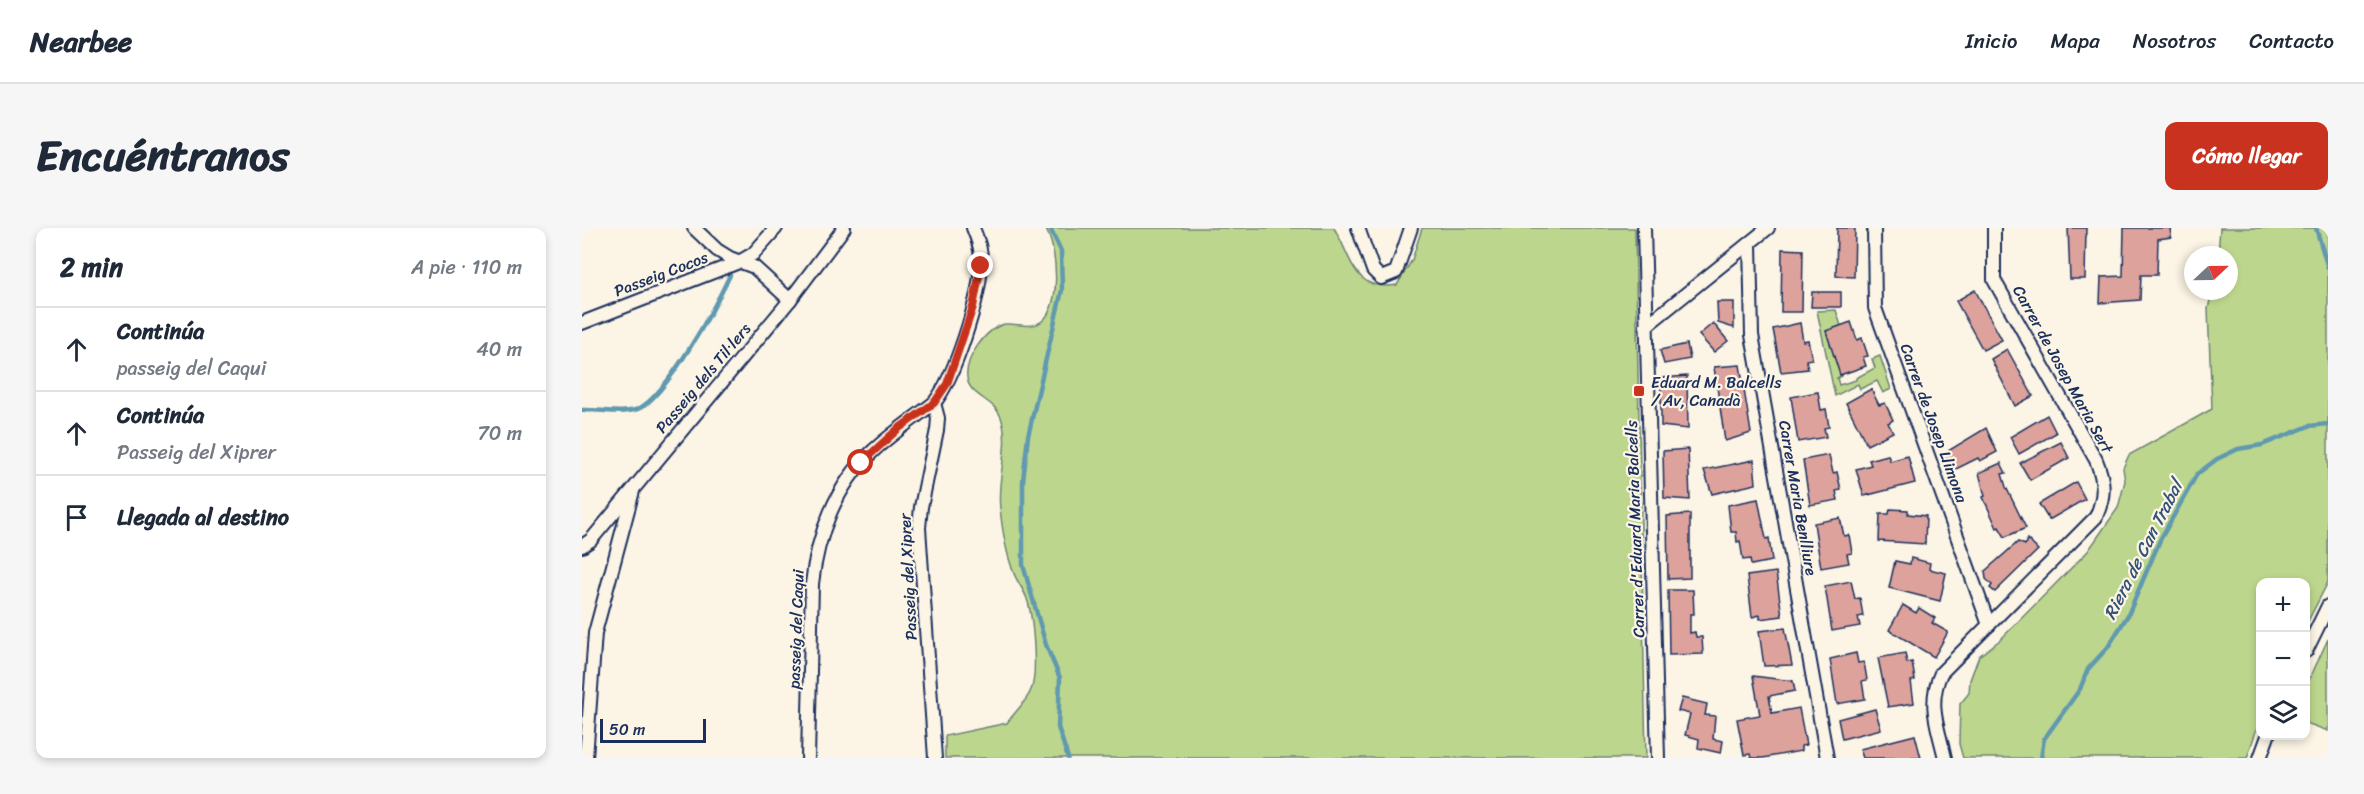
<!DOCTYPE html>
<html lang="es">
<meta charset="utf-8">
<style>
body{margin:0;font-family:Sriracha,sans-serif;background:#f6f6f7;color:#1f2937}
.controls{position:absolute;right:18px;bottom:18px;display:grid;overflow:hidden;border-radius:12px;box-shadow:0 3px 9px #0003}
.controls button{width:54px;height:54px;display:grid;place-items:center;padding:0;border:0;border-bottom:2px solid #e0e1e3;background:#fff;color:#1f2937;font:30px sans-serif}
.compass{position:absolute;left:1602px;top:18px;width:54px;height:54px;border-radius:50%;background:#fff;box-shadow:0 3px 9px #0003;rotate:68deg}
.scale{position:absolute;left:18px;bottom:15px;width:106px;box-sizing:border-box;padding-left:6px;border:3px solid #1b2f5e;border-top:0;font-size:16px;line-height:21px;white-space:nowrap;color:#1b2f5e;-webkit-text-stroke:4px #fcf5e5;paint-order:stroke}
.stop{position:absolute;width:18px;height:18px;margin:-14px;border:4px solid #c8321e;border-radius:50%;background:#fff}
.stop.end{background:#c8321e;border-color:#fff;box-shadow:0 2px 6px #0008}
.list{margin:0;padding:0;list-style:none}
h2{display:flex;justify-content:space-between;align-items:center;height:78px;margin:0;padding:0 24px;font-size:26px}
h2 small{font-size:20px;font-weight:400;color:#747a83}
.list li{display:grid;grid-template-columns:39px 1fr auto;gap:18px;align-items:center;box-sizing:border-box;height:84px;padding:0 24px;border-top:2px solid #e0e1e3}
.list b{display:block;font-size:22px;white-space:nowrap}
.list p{margin:0;font-size:20px;white-space:nowrap;color:#747a83}
.list em{font-size:20px;font-style:normal;color:#747a83}
.icon{flex:none;width:33px;height:33px;fill:none;stroke:currentColor;stroke-width:2;stroke-linecap:round;stroke-linejoin:round}
.map{position:relative;flex:none;width:1746px;height:530px;overflow:hidden;border-radius:12px}
header{display:flex;align-items:center;gap:36px;box-sizing:border-box;height:84px;padding:0 30px;background:#fff;border-bottom:2px solid #e0e1e3}
header strong{font-size:28px}
nav{display:flex;gap:33px;margin-inline-start:auto;font-size:21px}
.intro{display:flex;align-items:center;justify-content:space-between;box-sizing:border-box;height:144px;padding:0 36px}
h1{margin:0;font-size:42px}
.button{padding:15px 27px;border-radius:12px;background:#c8321e;color:#fff;font-size:21px;font-weight:700}
main{display:flex;gap:36px;padding:0 36px}
aside{flex:1;background:#fff;border-radius:12px;box-shadow:0 3px 9px #0003}
.map>svg:first-child{display:block}
.green{fill:#bdd68d;stroke:#6c8276;stroke-width:1.5}
.lines{fill:none;stroke-linecap:round;stroke-linejoin:round}
.stream{stroke:#6099b0;stroke-width:4.5}
.building{fill:#dca29b;stroke:#1b2f5e;stroke-width:1.5}
.minor-casing{stroke:#1b2f5e;stroke-width:16}
.minor{stroke:#fcf5e5;stroke-width:12}
.route{stroke:#c8321e;stroke-width:8}
.poi-dot{fill:#c8321e;stroke:#fcf5e5;stroke-width:2}
.labels{text-anchor:middle;dominant-baseline:central;stroke-width:4.5;stroke-linejoin:round;paint-order:stroke}
.street-label{font-size:16px;fill:#1b2f5e;stroke:#fcf5e5}
.poi-label{font-size:16px;fill:#1b2f5e;stroke:#fcf5e5;text-anchor:start}
.water-label{font-size:18px;font-style:italic;fill:#325279;stroke:#fcf5e5}
</style>
<header>
<strong>Nearbee</strong>
<nav><a>Inicio</a><a>Mapa</a><a>Nosotros</a><a>Contacto</a></nav>
</header>
<div class="intro"><h1>Encuéntranos</h1><a class="button">Cómo llegar</a></div>
<main>
<aside>
<h2>2 min<small>A pie · 110 m</small></h2>
<ul class="list">
<li><svg class="icon" aria-label="ahead" viewBox="0 0 24 24"><path d="M12 20V5M6 11l6-6 6 6"/></svg><div><b>Continúa</b><p>passeig del Caqui</p></div><em>40 m</em></li>
<li><svg class="icon" aria-label="ahead" viewBox="0 0 24 24"><path d="M12 20V5M6 11l6-6 6 6"/></svg><div><b>Continúa</b><p>Passeig del Xiprer</p></div><em>70 m</em></li>
<li><svg class="icon" aria-label="arrive" viewBox="0 0 24 24"><path d="M6 21V4h12l-3 4 3 4H6"/></svg><div><b>Llegada al destino</b></div></li>
</ul>
</aside>
<div class="map">
<svg width="1746" height="530" viewBox="0 0 1746 530">
<rect width="100%" height="100%" fill="#fcf5e5"/>
<filter id="ink" filterUnits="userSpaceOnUse"><feTurbulence type="fractalNoise" baseFrequency=".0167" numOctaves="2"/><feDisplacementMap in="SourceGraphic" scale="12" xChannelSelector="R" yChannelSelector="G"/><feConvolveMatrix kernelMatrix="1 2 1 2 8 2 1 2 1" color-interpolation-filters="sRGB"/></filter>
<g filter="url(#ink)">
<g class="green">
<path d="M463,0H752C770,29 771,65 815,57L830,32L840,0H1053L1064,530H363V508L425,495C432,485 445,473 449,462C456,446 451,388 445,371C442,361 434,353 431,343C424,324 420,300 418,280C414,251 429,218 419,189C413,172 386,168 385,149C383,130 404,100 423,96C434,95 445,100 455,96C481,86 476,19 463,0Z"/>
<polygon points="1638,0 1746,0 1746,354 1724,397 1724,355 1678,355 1678,491 1665,530 1381,530 1377,516 1378,476 1387,465 1388,452 1397,428 1418,412 1506,323 1536,280 1543,253 1541,240 1547,227 1630,181 1626,81 1630,63 1647,63 1647,27 1636,27"/>
<polygon points="1254,82 1259,98 1244,103 1259,148 1255,150 1257,157 1274,152 1274,150 1293,140 1290,131 1298,128 1309,161 1301,165 1295,153 1278,161 1276,156 1253,168 1235,83"/>
<polygon points="1746,411 1746,503 1724,495 1724,459"/>
</g>
<g class="lines">
<g class="stream">
<polyline points="468,0 479,23 480,62 446,208 441,253 441,337 464,417 478,450 476,499 486,530"/>
<polyline points="1734,0 1746,40"/>
<path d="M0,182C18,181 39,187 56,181C84,169 134,77 148,47"/>
<polyline points="1459,530 1462,511 1498,461 1506,441 1526,419 1546,387 1578,312 1615,246 1635,231 1656,221 1680,217 1727,198 1746,196"/>
</g>
</g>
<g class="building">
<polygon points="1255,0 1273,0 1272,49 1254,48"/>
<polygon points="1486,0 1504,0 1503,51 1488,51"/>
<polygon points="1542,0 1588,0 1589,9 1576,11 1575,47 1559,47 1558,72 1518,75 1519,49 1541,48"/>
<polygon points="1200,21 1221,22 1220,84 1199,84"/>
<polygon points="1393,62 1420,112 1401,122 1374,73"/>
<polygon points="1230,64 1259,64 1259,79 1229,79"/>
<polygon points="1135,74 1152,74 1152,100 1136,95"/>
<polygon points="1269,94 1275,112 1280,110 1286,128 1281,129 1284,138 1258,147 1244,103"/>
<polygon points="1131,95 1146,113 1132,124 1117,107"/>
<polygon points="1218,95 1221,113 1226,112 1230,131 1224,132 1226,141 1199,144 1191,101"/>
<polygon points="1105,116 1108,131 1082,136 1078,122"/>
<polygon points="1425,121 1451,168 1433,178 1409,131"/>
<polygon points="1158,137 1169,205 1143,213 1132,139"/>
<polygon points="1105,148 1106,201 1079,198 1079,150"/>
<polygon points="1289,161 1297,177 1303,175 1311,192 1306,195 1311,204 1285,217 1264,175"/>
<polygon points="1236,164 1239,182 1244,181 1247,199 1242,200 1244,209 1216,214 1209,169"/>
<polygon points="1465,187 1474,205 1437,226 1428,209"/>
<polygon points="1404,200 1415,224 1398,233 1396,230 1368,244 1361,226"/>
<polygon points="1479,214 1487,230 1448,252 1438,235"/>
<polygon points="1106,221 1108,272 1082,270 1081,223"/>
<polygon points="1247,227 1251,245 1255,244 1259,262 1254,263 1256,272 1228,277 1221,232"/>
<polygon points="1306,227 1308,233 1326,228 1333,255 1282,268 1274,241 1289,237 1287,232"/>
<polygon points="1172,232 1174,256 1130,266 1122,242"/>
<polygon points="1419,235 1424,245 1420,246 1424,259 1444,300 1423,309 1417,299 1415,300 1401,269 1403,268 1397,245"/>
<polygon points="1494,254 1503,271 1467,292 1457,276"/>
<polygon points="1176,271 1184,311 1187,310 1190,333 1169,337 1168,331 1161,332 1158,313 1155,314 1154,304 1149,304 1146,277"/>
<polygon points="1308,281 1326,282 1326,286 1344,288 1343,316 1297,313 1298,286 1307,286"/>
<polygon points="1108,286 1108,350 1086,351 1085,288"/>
<polygon points="1258,290 1262,308 1267,307 1270,325 1265,326 1267,335 1239,340 1232,295"/>
<polygon points="1445,311 1456,322 1413,364 1408,360 1410,357 1404,351 1403,343 1436,314 1443,317"/>
<polygon points="1329,330 1348,335 1347,341 1364,345 1358,373 1307,360 1313,333 1328,336"/>
<polygon points="1194,344 1200,388 1178,391 1178,387 1170,389 1165,348"/>
<polygon points="1269,353 1273,371 1278,370 1281,388 1276,389 1278,398 1250,403 1243,358"/>
<polygon points="1086,362 1111,362 1112,386 1108,386 1108,405 1113,404 1114,409 1120,409 1121,426 1087,427"/>
<polygon points="1321,377 1334,385 1337,380 1353,390 1350,395 1366,404 1352,429 1307,402"/>
<polygon points="1203,400 1210,437 1182,438 1177,403"/>
<polygon points="1274,425 1276,435 1282,434 1285,452 1280,453 1283,471 1255,476 1248,431"/>
<polygon points="1323,425 1325,435 1330,434 1333,452 1329,453 1332,475 1306,479 1296,430"/>
<polygon points="1171,448 1211,453 1213,463 1187,468 1190,485 1217,480 1224,517 1219,518 1219,523 1181,530 1169,530 1168,526 1162,527 1155,491 1178,487"/>
<polygon points="1100,470 1125,476 1123,487 1133,488 1131,511 1141,513 1139,525 1116,520 1117,511 1103,507 1108,486 1096,483"/>
<polygon points="1293,481 1299,501 1260,511 1256,491"/>
<polygon points="1333,507 1339,530 1281,530 1278,521"/>
</g>
<g class="lines">
<defs>
<g id="minor">
<polyline points="112,0 135,22 148,30 172,39 208,72"/>
<polyline points="776,0 791,42 799,50 814,44 829,0"/>
<polyline points="1062,0 1076,530"/>
<polyline points="1292,0 1293,80 1407,397"/>
<polyline points="1168,15 1170,107 1245,530"/>
<polyline points="0,95 157,34 171,26 194,0"/>
<polyline points="1064,98 1186,0"/>
<polyline points="0,318 9,312 208,72 262,0"/>
<polyline points="1724,423 1746,378"/>
<polyline points="4,530 13,405 51,263"/>
<path d="M226,530L230,356C235,308 254,257 290,224C309,206 331,191 352,175"/>
<path d="M353,530L337,300L339,279L355,202L356,190L352,175C373,149 398,70 399,36C400,23 396,12 391,0"/>
<path d="M1363,530C1356,499 1345,476 1359,445L1514,289C1523,268 1523,254 1514,232L1412,52V0"/>
<polyline points="1678,530 1686,508"/>
</g>
</defs>
<use href="#minor" class="minor-casing"/>
<use href="#minor" class="minor"/>
</g>
</g>
<g class="lines" filter="url(#ink)">
<polyline class="route" points="279,235 316,201 352,175 365,156 391,79 399,38"/>
</g>
<rect class="poi-dot" x="1051" y="157" width="12" height="12" rx="3"/>
<g class="labels">
<g class="street-label">
<text transform="translate(79 46) rotate(-21)">Passeig Cocos</text>
<text transform="translate(1481 141) rotate(61)">Carrer de Josep Maria Sert</text>
<text transform="translate(121 150) rotate(-50)">Passeig dels Til·lers</text>
<text transform="translate(1352 195) rotate(70)">Carrer de Josep Llimona</text>
<text transform="translate(1216 270) rotate(80)">Carrer Maria Benlliure</text>
<text transform="translate(1053 301) rotate(-92)">Carrer d'Eduard Maria Balcells</text>
<text transform="translate(326 349) rotate(-93)">Passeig del Xiprer</text>
<text transform="translate(214 401) rotate(-88)">passeig del Caqui</text>
</g>
<g class="poi-label">
<text x="1069" y="154">Eduard M. Balcells<tspan x="1069" dy="18">/ Av, Canadà</tspan></text>
</g>
<g class="water-label">
<text transform="translate(1561 322) rotate(-63)">Riera de Can Trabal</text>
</g>
</g>
</svg>
<div class="controls">
<button>+</button>
<button>−</button>
<button><svg class="icon" aria-label="layers" viewBox="0 0 24 24"><path d="M12 4l9 5-9 5-9-5zM3 14l9 5 9-5"/></svg></button>
</div>
<svg class="compass" viewBox="-18 -18 36 36"><path d="M0-13l5 13h-10z" fill="#e53935"/><path d="M0 13l5-13h-10z" fill="#747a83"/></svg>
<div class="scale">50 m</div>
<div class="stop" style="left:279px;top:235px"></div>
<div class="stop end" style="left:399px;top:38px"></div>
</div>
</main>
